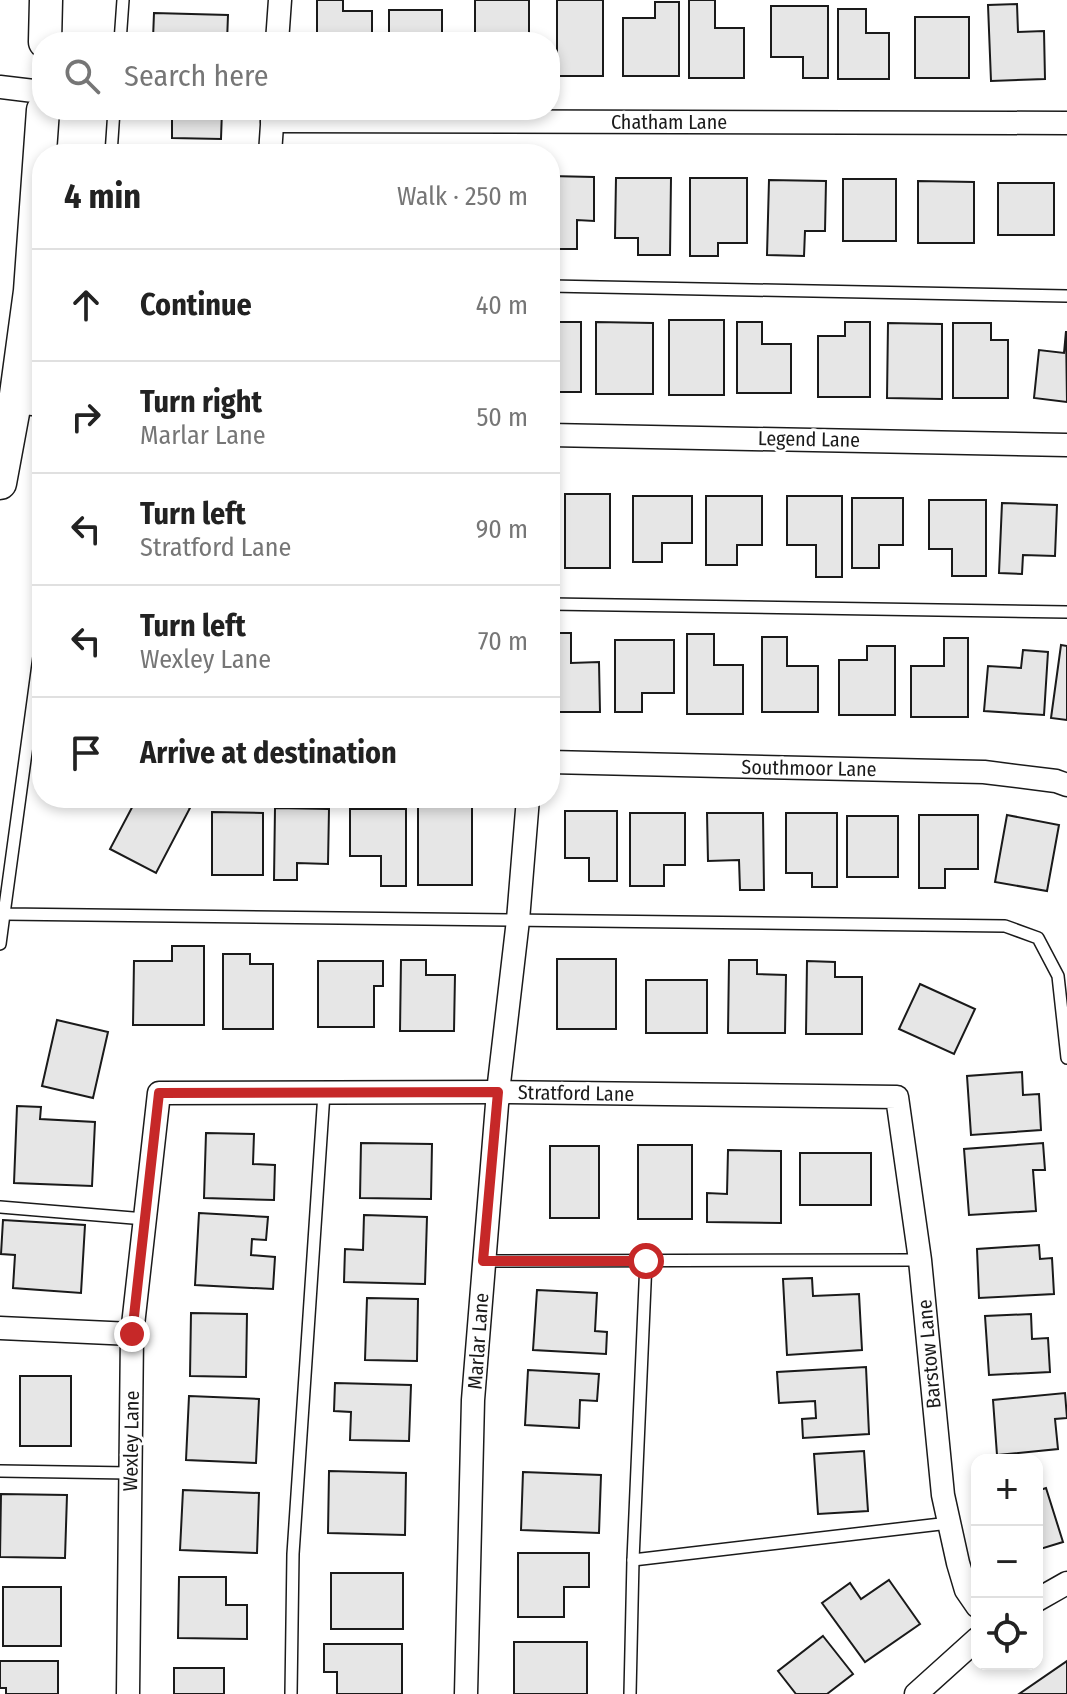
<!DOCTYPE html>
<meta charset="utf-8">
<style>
body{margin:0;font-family:"Fira Sans Condensed",sans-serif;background:#f2f2f2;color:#222}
.controls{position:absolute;right:24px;bottom:24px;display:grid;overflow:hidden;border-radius:16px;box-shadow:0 4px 12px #0003}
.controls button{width:72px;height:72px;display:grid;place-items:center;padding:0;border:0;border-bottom:2px solid #e0e0e0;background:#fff;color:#222;font:40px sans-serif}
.stop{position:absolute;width:24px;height:24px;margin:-18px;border:6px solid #c62828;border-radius:50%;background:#fff}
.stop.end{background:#c62828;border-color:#fff;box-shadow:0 2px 8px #0008}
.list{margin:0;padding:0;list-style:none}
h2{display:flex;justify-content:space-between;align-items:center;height:104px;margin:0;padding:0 32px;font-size:34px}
h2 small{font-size:26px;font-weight:400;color:#767676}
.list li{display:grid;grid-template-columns:52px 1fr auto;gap:24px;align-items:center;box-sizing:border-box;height:112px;padding:0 32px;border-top:2px solid #e0e0e0}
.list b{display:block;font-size:30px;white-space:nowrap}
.list p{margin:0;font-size:26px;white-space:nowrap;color:#767676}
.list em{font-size:26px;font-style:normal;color:#767676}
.icon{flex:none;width:44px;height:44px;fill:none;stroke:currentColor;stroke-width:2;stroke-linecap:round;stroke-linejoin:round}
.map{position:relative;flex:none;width:1067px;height:1694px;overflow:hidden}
.search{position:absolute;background:#fff;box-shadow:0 4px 12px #0003;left:32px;top:32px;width:528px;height:88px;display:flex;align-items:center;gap:20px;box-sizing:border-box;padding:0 28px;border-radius:32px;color:#767676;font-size:30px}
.panel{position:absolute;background:#fff;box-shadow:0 4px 12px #0003;left:32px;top:144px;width:528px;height:664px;border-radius:32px}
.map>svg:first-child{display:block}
.building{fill:#e6e6e6;stroke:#1a1a1a;stroke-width:2}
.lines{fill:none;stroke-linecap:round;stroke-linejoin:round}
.lane-casing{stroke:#1a1a1a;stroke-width:14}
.street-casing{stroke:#1a1a1a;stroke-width:25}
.secondary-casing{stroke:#1a1a1a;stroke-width:35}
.lane{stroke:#fff;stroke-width:11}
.street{stroke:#fff;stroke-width:22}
.secondary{stroke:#fff;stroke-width:32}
.route{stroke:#c62828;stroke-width:10}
.labels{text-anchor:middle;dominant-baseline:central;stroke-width:6;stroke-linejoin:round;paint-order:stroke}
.street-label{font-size:20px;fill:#1a1a1a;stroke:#fff}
</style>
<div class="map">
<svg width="1067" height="1694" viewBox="0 0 1067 1694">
<rect width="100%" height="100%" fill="#fff"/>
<g class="building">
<polygon points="317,0 343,0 343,11 372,11 372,42 317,42"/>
<rect x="475" y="0" width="54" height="42"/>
<rect x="557" y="0" width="46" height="76"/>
<polygon points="689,0 715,0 715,28 744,28 744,78 689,78"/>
<polygon points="655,2 679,2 679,76 623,76 623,18 655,18"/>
<polygon points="1017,4 1018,32 1044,31 1045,79 991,81 988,5"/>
<polygon points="771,6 828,6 828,78 803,78 803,57 771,57"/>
<polygon points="838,9 866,9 866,33 889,33 889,79 838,79"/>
<rect x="389" y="10" width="53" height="32"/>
<polygon points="154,13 228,15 227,42 166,42 166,40 153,39"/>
<rect x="915" y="17" width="54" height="61"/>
<polygon points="143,110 222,110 221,139 172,138 172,118 143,117"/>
<polygon points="550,176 594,177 594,221 577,220 577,249 550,249"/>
<polygon points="616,178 671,178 670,255 638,255 638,238 615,238"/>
<polygon points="690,178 747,178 747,243 718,243 718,256 690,256"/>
<rect x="843" y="179" width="53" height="62"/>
<polygon points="769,180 826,181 825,231 805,231 804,256 767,255"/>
<polygon points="918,181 974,182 974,243 918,243"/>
<rect x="998" y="183" width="56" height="52"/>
<rect x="669" y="320" width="55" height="75"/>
<rect x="550" y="322" width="31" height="70"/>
<polygon points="596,322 653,323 653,394 596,394"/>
<polygon points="737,322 762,322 762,344 791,344 791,393 737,393"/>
<polygon points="845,322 870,322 870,397 818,397 818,336 845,336"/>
<polygon points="888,323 942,324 942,399 887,398"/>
<polygon points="953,323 991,323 991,340 1008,340 1008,398 953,398"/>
<polygon points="1066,331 1067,402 1034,398 1039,350 1064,353"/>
<rect x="565" y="494" width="45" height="74"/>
<polygon points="633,496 692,496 692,543 662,543 662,562 633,562"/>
<polygon points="706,496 762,496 762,545 737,545 737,565 706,565"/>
<polygon points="787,496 842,496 842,577 816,577 816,545 787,545"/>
<polygon points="852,498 903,498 903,545 879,545 879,568 852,568"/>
<polygon points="929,500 986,500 986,576 952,576 952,549 929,549"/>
<polygon points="1002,503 1057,505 1055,556 1023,555 1022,574 999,573"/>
<polygon points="550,633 571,633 571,663 599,662 600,712 550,712"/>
<polygon points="687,634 714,634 714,665 743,665 743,714 687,714"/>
<polygon points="762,637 787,637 787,666 818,666 818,712 762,712"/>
<polygon points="944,638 968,638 968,717 911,717 911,666 944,666"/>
<polygon points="615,640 674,640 674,693 642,693 642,712 615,712"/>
<polygon points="1061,645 1067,646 1067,720 1051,718"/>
<polygon points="867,646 895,646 895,715 839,715 839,660 867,660"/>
<polygon points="1023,650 1048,652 1044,715 984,711 988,666 1021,668"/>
<polygon points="137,798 171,798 190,808 156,873 110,849"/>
<rect x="418" y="807" width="54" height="78"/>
<polygon points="275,808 329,809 328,864 297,863 297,880 274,880"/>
<polygon points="350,809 406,809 406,886 381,886 381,856 350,856"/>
<polygon points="565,811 617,811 617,881 589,881 589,858 565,858"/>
<polygon points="212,812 263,813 263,875 212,875"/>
<polygon points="630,813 685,813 685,865 664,865 664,886 630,886"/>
<polygon points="707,813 763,813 764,890 740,890 739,860 708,861"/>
<polygon points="786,813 837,813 837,887 812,887 812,873 786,873"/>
<polygon points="919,815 978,815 978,869 945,869 945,888 919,888"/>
<polygon points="1007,815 1059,825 1047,891 995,882"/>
<rect x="847" y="816" width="51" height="61"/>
<polygon points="172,946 204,946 204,1025 133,1025 134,961 172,961"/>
<polygon points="223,954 250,954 250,964 273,964 273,1029 223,1029"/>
<rect x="557" y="959" width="59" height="70"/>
<polygon points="401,960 426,960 426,975 455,975 454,1031 400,1031"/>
<polygon points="729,960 757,960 757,974 786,975 785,1033 728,1033"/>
<polygon points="318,961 383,961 383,986 374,986 374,1027 318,1027"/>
<polygon points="807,961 835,962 835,977 862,977 862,1034 806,1034"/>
<rect x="646" y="980" width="61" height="53"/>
<polygon points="920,984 975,1009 954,1054 899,1029"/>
<polygon points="57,1020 108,1032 93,1098 42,1086"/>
<polygon points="1022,1072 1023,1095 1039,1094 1041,1130 971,1135 967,1076"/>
<polygon points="17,1106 41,1107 40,1119 95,1122 92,1186 14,1183"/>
<polygon points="206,1133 254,1134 253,1164 275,1165 274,1200 204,1198"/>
<polygon points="361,1143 432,1144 431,1199 360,1198"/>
<polygon points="1043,1143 1045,1170 1033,1170 1036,1211 969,1215 964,1149"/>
<rect x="638" y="1145" width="54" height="74"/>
<rect x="550" y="1146" width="49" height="72"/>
<polygon points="728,1150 781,1151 781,1223 707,1222 707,1193 727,1194"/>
<rect x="800" y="1153" width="71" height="52"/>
<polygon points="199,1213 268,1217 266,1240 252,1239 251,1255 275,1257 273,1289 195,1285"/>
<polygon points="364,1215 427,1217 425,1284 344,1282 345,1249 363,1250"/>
<polygon points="3,1220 85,1225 81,1293 13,1288 15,1255 1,1254"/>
<polygon points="1039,1245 1040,1259 1052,1258 1054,1294 979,1298 977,1249"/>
<polygon points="812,1278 813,1296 859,1294 862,1350 787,1355 783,1279"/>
<polygon points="537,1290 597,1293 595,1331 607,1332 606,1354 533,1350"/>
<polygon points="367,1298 418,1299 417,1361 365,1360"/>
<polygon points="191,1313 247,1314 246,1377 190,1376"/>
<polygon points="1031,1314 1032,1339 1048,1338 1050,1372 989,1375 985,1316"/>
<polygon points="866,1367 869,1434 803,1438 802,1419 816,1418 815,1401 779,1403 777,1372"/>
<polygon points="528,1370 599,1374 597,1401 580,1400 579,1428 525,1425"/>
<rect x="20" y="1376" width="51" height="70"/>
<polygon points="335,1383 411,1385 409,1441 350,1440 351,1412 334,1411"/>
<polygon points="1065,1393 1067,1418 1055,1419 1058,1449 997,1455 993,1400"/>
<polygon points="189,1396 259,1399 256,1463 186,1460"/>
<polygon points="864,1451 868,1511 818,1514 814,1454"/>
<polygon points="329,1471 406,1473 405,1535 328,1533"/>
<polygon points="523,1472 601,1475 599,1533 521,1530"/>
<polygon points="1046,1488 1063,1542 1037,1550 1037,1491"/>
<polygon points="183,1490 259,1493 257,1553 180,1550"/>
<polygon points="1,1494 67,1495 65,1558 0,1557"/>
<polygon points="518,1553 589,1553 589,1587 564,1587 564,1617 518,1617"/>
<rect x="331" y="1573" width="72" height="56"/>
<polygon points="179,1577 226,1577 226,1605 247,1605 247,1639 178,1638"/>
<polygon points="889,1580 920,1624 865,1662 822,1603 850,1583 861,1599"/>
<rect x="3" y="1587" width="58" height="59"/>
<polygon points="823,1636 853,1674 827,1694 796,1694 778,1671"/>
<rect x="514" y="1642" width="73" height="52"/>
<polygon points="324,1644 402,1644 402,1694 337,1694 337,1672 324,1672"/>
<polygon points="0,1661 58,1661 58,1694 6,1694 6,1688 0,1688"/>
<polygon points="1067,1661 1067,1694 1019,1694"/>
<rect x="174" y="1668" width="50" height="26"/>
</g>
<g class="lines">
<defs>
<g id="lane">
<polyline points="120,42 123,0"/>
<polyline points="111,154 114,110"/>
<polyline points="550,286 1067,296"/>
<polyline points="550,604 1067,612"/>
<polyline points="42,635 4,914 1005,926 1038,938 1058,976 1067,1058"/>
<polyline points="0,944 4,914"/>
<polyline points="0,1207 145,1219"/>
<polyline points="484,1261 920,1260"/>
<polyline points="646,1261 633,1560 949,1523"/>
<polyline points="0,1471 130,1473"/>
<polyline points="291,1694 293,1554 324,1093"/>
<polyline points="630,1694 633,1560"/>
</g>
<g id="street">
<polyline points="277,42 280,0"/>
<polyline points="0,87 42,92"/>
<polyline points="272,121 1067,123"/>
<polyline points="270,154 273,110"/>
<polyline points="15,402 42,405"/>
<polyline points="550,435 1067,445"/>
<polyline points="550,762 984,772 1056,781 1067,785"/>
<polyline points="0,1328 132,1334"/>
<polyline points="1037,1600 1067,1583"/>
<polyline points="128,1694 132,1334 159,1093 498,1092 897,1097 920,1260 943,1495 958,1563 966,1590 977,1606"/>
<polyline points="466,1694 473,1400 498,1092 518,920 528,798"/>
<polyline points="916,1694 977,1639"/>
</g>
<g id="secondary">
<polyline points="45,42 46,0"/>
<polyline points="0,483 15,402 30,291 43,110"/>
</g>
</defs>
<use href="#lane" class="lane-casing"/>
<use href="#street" class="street-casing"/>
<use href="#secondary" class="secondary-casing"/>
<use href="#lane" class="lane"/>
<use href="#street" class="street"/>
<use href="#secondary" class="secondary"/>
</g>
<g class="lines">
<polyline class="route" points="132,1334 159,1093 498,1092 483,1261 646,1261"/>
</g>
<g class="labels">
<g class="street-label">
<text x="669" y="122">Chatham Lane</text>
<text transform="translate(809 439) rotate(1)">Legend Lane</text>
<text transform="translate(809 768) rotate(1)">Southmoor Lane</text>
<text transform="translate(576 1093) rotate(1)">Stratford Lane</text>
<text transform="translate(478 1341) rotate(-86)">Marlar Lane</text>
<text transform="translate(929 1354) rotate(-95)">Barstow Lane</text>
<text transform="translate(131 1441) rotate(-89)">Wexley Lane</text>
</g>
</g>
</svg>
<div class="controls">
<button>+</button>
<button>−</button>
<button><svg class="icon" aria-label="locate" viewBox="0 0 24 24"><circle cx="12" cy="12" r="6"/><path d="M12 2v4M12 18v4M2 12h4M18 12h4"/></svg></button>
</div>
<div class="stop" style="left:646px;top:1261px"></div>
<div class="stop end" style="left:132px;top:1334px"></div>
<div class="search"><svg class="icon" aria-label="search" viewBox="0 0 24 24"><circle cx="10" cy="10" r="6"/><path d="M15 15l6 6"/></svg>Search here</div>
<section class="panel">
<h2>4 min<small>Walk · 250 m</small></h2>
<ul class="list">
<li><svg class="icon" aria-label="ahead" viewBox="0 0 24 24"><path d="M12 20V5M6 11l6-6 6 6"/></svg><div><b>Continue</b></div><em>40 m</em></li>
<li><svg class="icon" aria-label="right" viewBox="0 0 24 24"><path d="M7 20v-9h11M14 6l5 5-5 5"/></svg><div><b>Turn right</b><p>Marlar Lane</p></div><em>50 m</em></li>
<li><svg class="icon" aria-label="left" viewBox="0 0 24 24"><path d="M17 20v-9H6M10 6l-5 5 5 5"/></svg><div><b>Turn left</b><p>Stratford Lane</p></div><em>90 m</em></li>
<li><svg class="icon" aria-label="left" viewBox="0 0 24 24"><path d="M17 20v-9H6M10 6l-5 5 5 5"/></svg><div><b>Turn left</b><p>Wexley Lane</p></div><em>70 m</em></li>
<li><svg class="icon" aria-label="arrive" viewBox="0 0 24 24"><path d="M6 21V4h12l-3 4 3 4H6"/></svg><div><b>Arrive at destination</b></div></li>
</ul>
</section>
</div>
